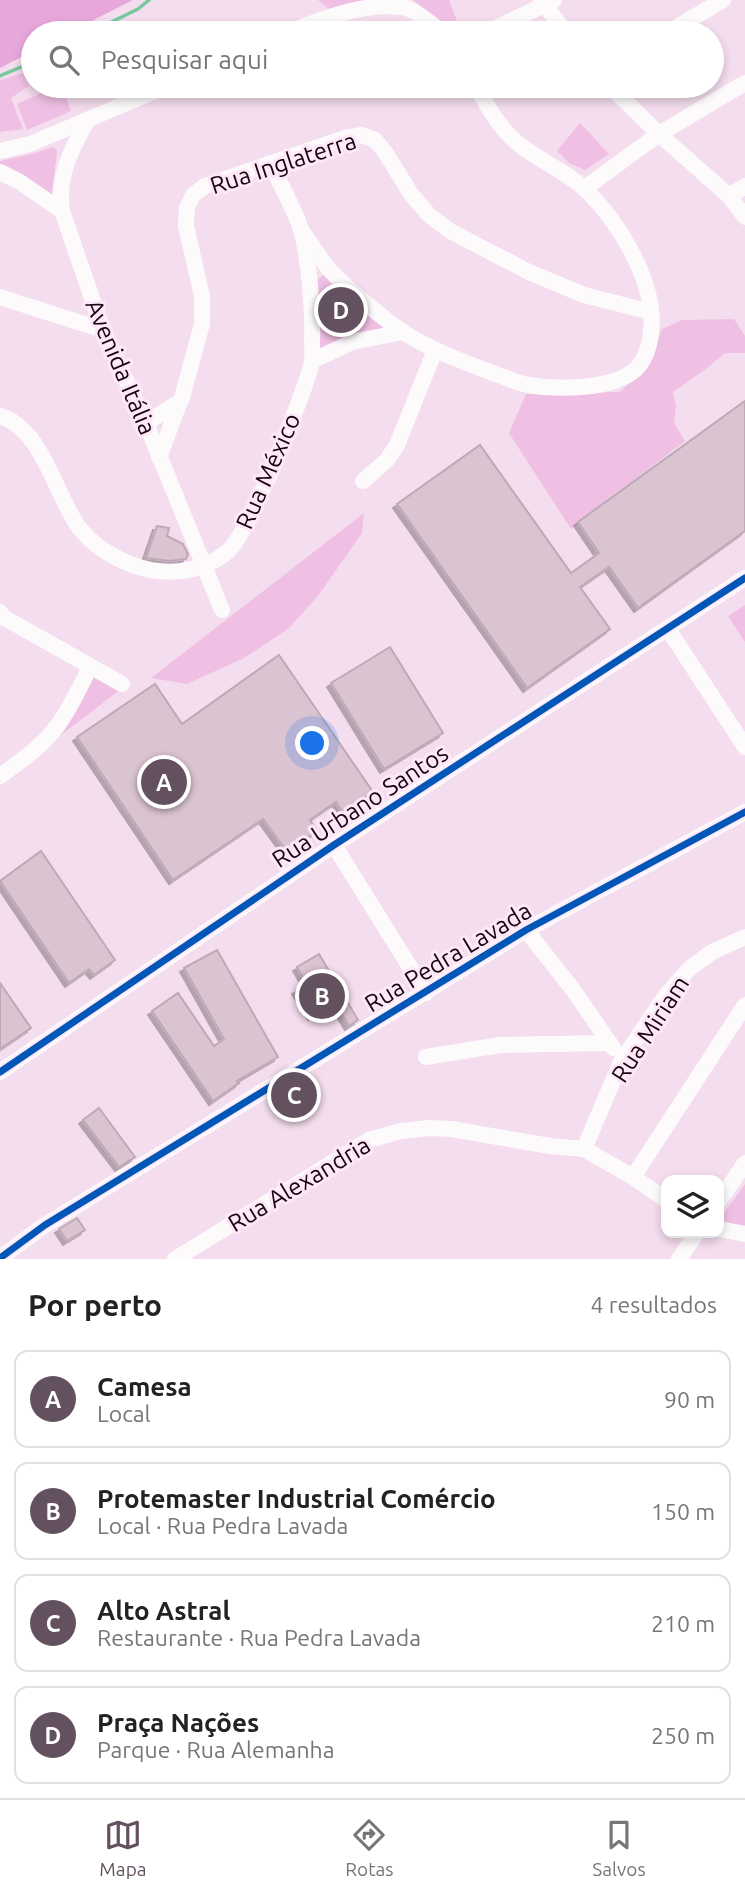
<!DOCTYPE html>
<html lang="pt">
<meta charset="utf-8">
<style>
body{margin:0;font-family:Ubuntu,sans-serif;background:#f6f6f6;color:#222}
.controls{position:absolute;right:21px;bottom:21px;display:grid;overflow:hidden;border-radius:14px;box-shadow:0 4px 10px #0003}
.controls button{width:63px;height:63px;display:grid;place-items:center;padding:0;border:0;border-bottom:2px solid #e0e0e0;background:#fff;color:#222;font:35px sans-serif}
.you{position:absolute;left:313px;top:744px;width:24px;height:24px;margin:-18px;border:5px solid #fff;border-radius:50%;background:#1a73e8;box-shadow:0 0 0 10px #1a73e833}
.badge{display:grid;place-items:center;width:46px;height:46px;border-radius:50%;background:#63515f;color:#fff;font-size:23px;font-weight:700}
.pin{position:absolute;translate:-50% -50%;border:4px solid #fff;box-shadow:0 2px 7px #0006}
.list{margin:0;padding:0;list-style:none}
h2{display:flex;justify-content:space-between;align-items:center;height:91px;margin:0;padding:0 28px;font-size:30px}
h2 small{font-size:23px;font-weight:400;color:#767676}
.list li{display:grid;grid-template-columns:46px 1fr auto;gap:21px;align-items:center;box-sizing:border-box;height:98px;margin:0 14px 14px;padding:0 14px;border:2px solid #e0e0e0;border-radius:14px}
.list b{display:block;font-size:26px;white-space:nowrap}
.list p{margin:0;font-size:23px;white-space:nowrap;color:#767676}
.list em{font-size:23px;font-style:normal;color:#767676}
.icon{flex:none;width:38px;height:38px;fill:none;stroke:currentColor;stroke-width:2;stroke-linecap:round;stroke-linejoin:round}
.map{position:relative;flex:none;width:745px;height:1259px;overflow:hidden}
.search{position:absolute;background:#fff;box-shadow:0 4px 10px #0003;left:21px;right:21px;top:21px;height:77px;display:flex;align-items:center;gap:18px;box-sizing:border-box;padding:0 24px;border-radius:38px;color:#767676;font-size:26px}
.sheet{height:539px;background:#fff}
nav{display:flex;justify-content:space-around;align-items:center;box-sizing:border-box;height:98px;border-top:2px solid #e0e0e0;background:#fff;font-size:19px;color:#767676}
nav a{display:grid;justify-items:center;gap:4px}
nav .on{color:#63515f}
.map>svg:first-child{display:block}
.green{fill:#f0c0e4}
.forest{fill:#e7a7d9}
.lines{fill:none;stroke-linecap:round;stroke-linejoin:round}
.stream{stroke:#75c99e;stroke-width:3.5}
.building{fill:#dbc4d1;stroke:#bea9b5;stroke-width:2;filter:url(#shadow)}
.minor{stroke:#fdfafc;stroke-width:16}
.cycleway-casing{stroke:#fee8f8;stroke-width:11}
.cycleway{stroke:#0057b8;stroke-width:7}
.labels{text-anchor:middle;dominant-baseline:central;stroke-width:6;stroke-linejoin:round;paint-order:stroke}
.street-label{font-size:24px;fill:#150512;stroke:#fee8f8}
</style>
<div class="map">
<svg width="745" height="1259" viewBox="0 0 745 1259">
<defs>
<filter id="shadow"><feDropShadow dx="-4" dy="4" stdDeviation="0" flood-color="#0004"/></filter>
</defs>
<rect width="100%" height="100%" fill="#f4ddee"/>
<g class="green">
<polygon points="318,0 375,0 329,9"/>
<polygon points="413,0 449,0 458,24 455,33 448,33 436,19"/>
<polygon points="23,73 29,86 11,98 23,129 0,132 0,80"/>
<polygon points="57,86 62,86 71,111 27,130 17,104"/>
<polygon points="580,123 609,154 585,170 569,163 557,151"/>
<polygon points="53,147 56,149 57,153 51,197 0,168 0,161 32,154"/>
<path d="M325,274L393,330C364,328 343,338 317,350L315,282Z"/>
<polygon points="734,319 745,336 745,353 725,353 706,369 673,392 676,406 674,423 685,441 571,529 509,433 526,394 620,392 647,367 662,329 682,320"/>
<polygon points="364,513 362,533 318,596 288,629 244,658 187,684 151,678"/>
<polygon points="745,605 745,642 728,616"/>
<polygon points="93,672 121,689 48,745 76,712"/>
<polygon points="745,1184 745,1231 729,1228 720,1219"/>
</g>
<polygon class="forest" points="0,0 133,0 68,33 33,33 33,51 0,68"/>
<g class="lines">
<g class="stream">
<polyline points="89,33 138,9 149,0"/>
<polyline points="0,76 33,62"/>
</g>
</g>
<g class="building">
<polygon points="745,401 745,531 638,608 609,567 580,587 610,629 527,688 397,504 480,445 571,573 599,553 578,522"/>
<polygon points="157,526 169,528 167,536 183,544 188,554 186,559 170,561 146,558"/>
<polygon points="390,647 443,733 384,769 331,683"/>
<polygon points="279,655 373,792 343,813 336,802 327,808 310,820 317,831 287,852 263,819 173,880 77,737 155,684 182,724"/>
<polygon points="41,851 115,960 94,975 89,969 69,983 0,881"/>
<polygon points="217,950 278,1057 237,1081 239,1083 213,1101 152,1011 178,993 214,1046 224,1039 184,968"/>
<polygon points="319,954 358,1020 349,1026 335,1003 312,1016 296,990 307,984 297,967"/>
<polygon points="0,983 31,1028 0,1049"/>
<polygon points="99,1108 135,1157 119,1167 83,1120"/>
<polygon points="77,1218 85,1230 67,1241 59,1229"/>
</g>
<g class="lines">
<g class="minor">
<polyline points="541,0 566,33"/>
<path d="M288,33C320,19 372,0 407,8C421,14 432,24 443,33"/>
<polyline points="486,33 554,0"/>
<polyline points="667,33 723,0"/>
<polyline points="610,86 659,134 729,196 745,217"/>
<path d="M87,121C71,150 57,176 62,211L103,330L146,423L222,610"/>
<polyline points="0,151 30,144 167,86"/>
<polyline points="0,172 20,182 62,211"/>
<polyline points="585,188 659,134 745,83"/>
<polyline points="729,196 745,186"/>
<path d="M301,230C311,243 319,257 329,269C345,287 386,321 406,334C434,351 463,362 493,373C505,377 516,383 528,385C556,390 613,390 636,369C654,351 654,316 648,293C638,256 613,216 586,190C567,172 544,163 524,148C502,133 489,109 476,86"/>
<polyline points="0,297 103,330"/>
<polyline points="312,361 352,342 403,332"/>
<path d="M0,416C42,428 55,494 78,526C92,545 112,557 133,565C165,577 203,573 228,551C249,533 305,393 312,362C313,355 312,348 312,341C313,312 309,257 301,230C294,207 280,184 270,163"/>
<polyline points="146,423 181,401 202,324 202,296 186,226 187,208 193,195 205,186 345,138 362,135 375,140 385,152 411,194 429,215 450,231 529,272 584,295 651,312"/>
<polyline points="159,458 180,401"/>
<polyline points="363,481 387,460 397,445 435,350"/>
<polyline points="0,612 3,617 122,684"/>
<polyline points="668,629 745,747"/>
<path d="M0,776C21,761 43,746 58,725C71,707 80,687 90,667"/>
<polyline points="334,845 426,993"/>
<polyline points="526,930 574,991 613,1048"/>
<polyline points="426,1057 500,1045 610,1043"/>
<polyline points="0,1072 334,845 745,578"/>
<polyline points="584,1149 621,1062 666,995 689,969 712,952 745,937"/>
<polyline points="633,1177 745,1005"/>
<polyline points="719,1201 745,1163"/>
<polyline points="719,1229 745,1234"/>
<polyline points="0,1258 45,1225 526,930 745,812"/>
<polyline points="175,1259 369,1140 401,1131 429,1128 451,1129 550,1146 584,1149 633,1177 666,1200"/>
<polyline points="679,1259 697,1233"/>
</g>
<defs>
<g id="cycleway">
<polyline points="0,1072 334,845 745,578"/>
<polyline points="0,1258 45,1225 526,930 745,812"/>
</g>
</defs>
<use href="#cycleway" class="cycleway-casing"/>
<use href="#cycleway" class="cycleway"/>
</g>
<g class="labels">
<g class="street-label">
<text transform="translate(283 163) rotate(-18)">Rua Inglaterra</text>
<text transform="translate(121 367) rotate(67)">Avenida Itália</text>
<text transform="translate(268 471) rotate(-66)">Rua México</text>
<text transform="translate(360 806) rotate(-33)">Rua Urbano Santos</text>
<text transform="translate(448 957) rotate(-31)">Rua Pedra Lavada</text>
<text transform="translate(650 1029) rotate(-57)">Rua Miriam</text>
<text transform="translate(299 1184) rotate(-31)">Rua Alexandria</text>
</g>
</g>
</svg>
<div class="controls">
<button><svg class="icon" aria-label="layers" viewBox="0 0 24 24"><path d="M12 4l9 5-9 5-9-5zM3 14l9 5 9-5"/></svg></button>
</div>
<div class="you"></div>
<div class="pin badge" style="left:164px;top:782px">A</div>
<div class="pin badge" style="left:322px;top:996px">B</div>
<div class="pin badge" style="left:294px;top:1095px">C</div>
<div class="pin badge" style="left:341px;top:310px">D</div>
<div class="search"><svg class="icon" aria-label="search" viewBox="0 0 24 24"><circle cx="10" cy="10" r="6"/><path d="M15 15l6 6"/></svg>Pesquisar aqui</div>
</div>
<section class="sheet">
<h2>Por perto<small>4 resultados</small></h2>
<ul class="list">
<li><span class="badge">A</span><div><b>Camesa</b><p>Local</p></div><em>90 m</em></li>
<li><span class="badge">B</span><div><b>Protemaster Industrial Comércio</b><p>Local · Rua Pedra Lavada</p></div><em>150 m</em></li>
<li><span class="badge">C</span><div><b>Alto Astral</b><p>Restaurante · Rua Pedra Lavada</p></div><em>210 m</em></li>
<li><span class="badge">D</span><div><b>Praça Nações</b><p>Parque · Rua Alemanha</p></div><em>250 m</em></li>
</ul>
</section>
<nav>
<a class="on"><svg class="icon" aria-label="map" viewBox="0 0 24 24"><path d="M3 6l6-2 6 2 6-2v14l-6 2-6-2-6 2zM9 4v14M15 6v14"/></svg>Mapa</a>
<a><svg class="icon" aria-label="directions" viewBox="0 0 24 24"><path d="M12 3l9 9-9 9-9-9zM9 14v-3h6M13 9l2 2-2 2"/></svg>Rotas</a>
<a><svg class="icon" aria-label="saved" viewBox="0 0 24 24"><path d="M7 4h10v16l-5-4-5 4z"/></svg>Salvos</a>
</nav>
